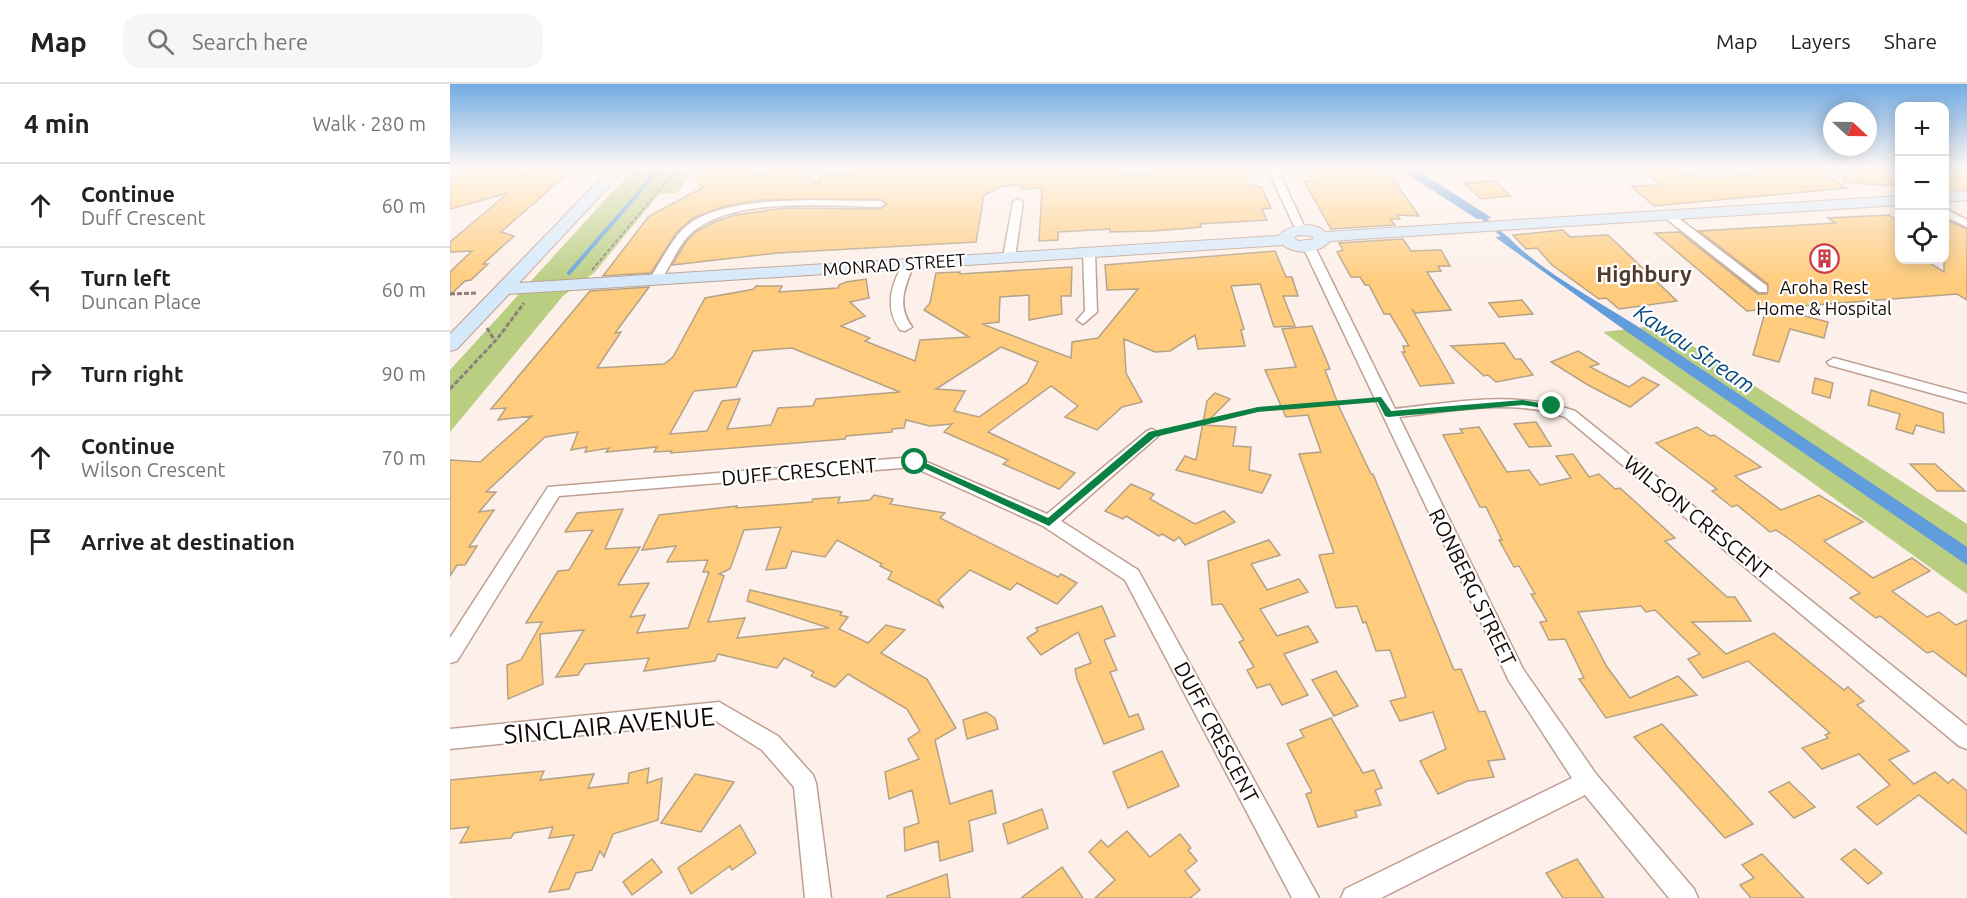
<!DOCTYPE html>
<meta charset="utf-8">
<style>
body{margin:0;font-family:Ubuntu,sans-serif;background:#f6f6f6;color:#222}
.controls{position:absolute;right:18px;top:18px;display:grid;overflow:hidden;border-radius:12px;box-shadow:0 3px 15px #0003}
.controls button{width:54px;height:54px;display:grid;place-items:center;padding:0;border:0;border-bottom:2px solid #e0e0e0;background:#fff;color:#222;font:30px sans-serif}
.compass{position:absolute;left:1373px;top:18px;width:54px;height:54px;border-radius:50%;background:#fff;box-shadow:0 3px 15px #0003;rotate:112deg}
.stop{position:absolute;width:18px;height:18px;margin:-14px;border:4px solid #0b8043;border-radius:50%;background:#fff}
.stop.end{background:#0b8043;border-color:#fff;box-shadow:0 2px 6px #0008}
.list{margin:0;padding:0;list-style:none}
h2{display:flex;justify-content:space-between;align-items:center;height:78px;margin:0;padding:0 24px;font-size:26px}
h2 small{font-size:20px;font-weight:400;color:#767676}
.list li{display:grid;grid-template-columns:39px 1fr auto;gap:18px;align-items:center;box-sizing:border-box;height:84px;padding:0 24px;border-top:2px solid #e0e0e0}
.list b{display:block;font-size:22px;white-space:nowrap}
.list p{margin:0;font-size:20px;white-space:nowrap;color:#767676}
.list em{font-size:20px;font-style:normal;color:#767676}
.icon{flex:none;width:33px;height:33px;fill:none;stroke:currentColor;stroke-width:2;stroke-linecap:round;stroke-linejoin:round}
.map{position:relative;flex:none;width:1517px;height:814px;overflow:hidden}
header{display:flex;align-items:center;gap:36px;box-sizing:border-box;height:84px;padding:0 30px;background:#fff;border-bottom:2px solid #e0e0e0}
header strong{font-size:28px}
nav{display:flex;gap:33px;margin-inline-start:auto;font-size:21px}
.search{width:420px;height:54px;background:#f6f6f6;display:flex;align-items:center;gap:15px;box-sizing:border-box;padding:0 21px;border-radius:18px;color:#767676;font-size:22px}
main{display:flex}
aside{flex:1;background:#fff}
.map>svg:first-child{display:block}
.green{fill:#bace82}
.water{fill:#619ddc}
.lines{fill:none;stroke-linecap:round;stroke-linejoin:round}
.stream{stroke:#619ddc;stroke-width:4}
.building{fill:#ffcc7d;stroke:#b4a287;stroke-width:1.5;fill-rule:evenodd}
.street-casing{stroke:#bfa090;stroke-width:3}
.secondary-casing{stroke:#bfa090;stroke-width:2}
.path-far1{stroke:#8c807b;stroke-width:2;stroke-dasharray:4 2;stroke-linecap:butt}
.path{stroke:#8c807b;stroke-width:3;stroke-dasharray:5 2;stroke-linecap:butt}
.street{fill:#fff;fill-rule:evenodd}
.secondary{fill:#d5e9fb;fill-rule:evenodd}
.route{fill:#0b8043}
.labels{text-anchor:middle;dominant-baseline:central;stroke-width:4.5;stroke-linejoin:round;paint-order:stroke}
.far-street-label{font-size:18px;fill:#140a05;stroke:#fff}
.far-poi-label{font-size:18px;fill:#140a05;stroke:#fff}
.street-label{font-size:21px;fill:#140a05;stroke:#fff}
.far-district-label{font-size:22px;font-weight:bold;fill:#533a2c;stroke:#fff}
.water-label{font-size:22px;font-style:italic;fill:#054983;stroke:#fff}
.near-street-label{font-size:26px;fill:#140a05;stroke:#fff}
</style>
<header>
<strong>Map</strong>
<div class="search"><svg class="icon" aria-label="search" viewBox="0 0 24 24"><circle cx="10" cy="10" r="6"/><path d="M15 15l6 6"/></svg>Search here</div>
<nav><a>Map</a><a>Layers</a><a>Share</a></nav>
</header>
<main>
<aside>
<h2>4 min<small>Walk · 280 m</small></h2>
<ul class="list">
<li><svg class="icon" aria-label="ahead" viewBox="0 0 24 24"><path d="M12 20V5M6 11l6-6 6 6"/></svg><div><b>Continue</b><p>Duff Crescent</p></div><em>60 m</em></li>
<li><svg class="icon" aria-label="left" viewBox="0 0 24 24"><path d="M17 20v-9H6M10 6l-5 5 5 5"/></svg><div><b>Turn left</b><p>Duncan Place</p></div><em>60 m</em></li>
<li><svg class="icon" aria-label="right" viewBox="0 0 24 24"><path d="M7 20v-9h11M14 6l5 5-5 5"/></svg><div><b>Turn right</b></div><em>90 m</em></li>
<li><svg class="icon" aria-label="ahead" viewBox="0 0 24 24"><path d="M12 20V5M6 11l6-6 6 6"/></svg><div><b>Continue</b><p>Wilson Crescent</p></div><em>70 m</em></li>
<li><svg class="icon" aria-label="arrive" viewBox="0 0 24 24"><path d="M6 21V4h12l-3 4 3 4H6"/></svg><div><b>Arrive at destination</b></div></li>
</ul>
</aside>
<div class="map">
<svg width="1517" height="814" viewBox="0 0 1517 814">
<rect width="100%" height="100%" fill="#fdefe9"/>
<g class="green">
<polygon points="184,84 246,84 227,109 209,110 145,188 113,212 0,348 0,286"/>
<polygon points="1211,241 1517,440 1517,510 1153,248"/>
</g>
<g class="water">
<polygon points="948,84 964,84 1042,134 1027,135"/>
<path d="M1057,152C1097,193 1152,218 1199,250C1305,321 1411,392 1517,463V481L1176,247L1045,153Z"/>
</g>
<g class="lines">
<g class="stream">
<polyline points="1031,132 1059,157"/>
<polyline points="119,189 210,84"/>
</g>
</g>
<g class="building">
<polygon points="21,84 47,84 80,90 87,84 124,84 51,148 64,152 33,180 38,180 21,196 15,197 0,211 0,188 22,167 0,168 0,158 58,109 0,125 0,87"/>
<polygon points="270,84 295,84 299,92 334,84 341,87 350,85 367,100 372,90 434,87 438,84 672,84 673,91 704,90 704,85 719,85 719,88 792,84 799,101 811,103 821,124 812,125 817,136 750,140 751,143 742,144 703,147 660,148 660,145 608,148 608,156 589,157 592,104 571,105 571,101 552,102 534,111 526,158 328,169 222,181 236,158 246,148 264,138 285,131 335,124 430,125 437,121 430,115 310,116 275,122 243,134 226,149 201,189 153,192 199,132 254,103 249,101 245,88"/>
<polygon points="852,84 923,84 943,95 969,132 947,131 950,135 940,135 945,141 881,145 854,97 863,97"/>
<polygon points="1195,84 1223,84 1230,90 1243,89 1249,94 1313,90 1305,85 1364,84 1397,104 1204,122 1181,102 1211,101 1191,85 1197,85"/>
<rect x="1494" y="84" width="23" height="22"/>
<polygon points="1430,86 1433,86 1448,102 1393,98 1393,89"/>
<polygon points="1045,97 1060,112 1031,115 1014,99"/>
<polygon points="1439,131 1449,138 1449,176 1475,176 1494,188 1494,135 1517,145 1517,216 1507,210 1324,224 1378,238 1374,254 1340,245 1329,278 1303,271 1316,225 1297,227 1205,149 1229,148 1308,210 1317,210 1318,200 1249,147 1386,139 1378,134"/>
<polygon points="1113,146 1120,153 1158,151 1227,217 1169,225 1156,214 1149,215 1102,181 1087,164 1076,165 1063,151"/>
<polygon points="953,155 961,167 991,166 1000,182 988,182 991,187 977,188 1001,226 965,229 962,225 1004,299 970,302 952,268 955,268 953,262 959,262 940,230 934,230 919,201 915,201 910,193 901,193 887,168 893,166 889,159"/>
<path d="M825,167L836,193H842L848,212H833L845,242L824,243L810,200L781,202L794,245L791,246L795,262L748,265L745,251L720,267L705,268L674,255L676,289L692,318L672,323L647,346L615,333L628,322L601,302L538,348L625,389L609,405L553,380L558,376L494,348L502,340L480,342L456,336L454,344L442,345V348L396,352L395,355L221,369L222,367L204,368L207,363L156,368L159,364L135,368L137,363L121,366L128,348L95,353L36,408H46L29,428L44,426L19,463L27,462L15,481H7L0,492V376L30,378L82,332L48,336L56,324L41,325L140,207L199,203L165,249L171,248L147,284L214,280L223,273L255,214L294,207L304,205L306,202H332L329,208L388,204L389,201L396,198L416,195L419,214L400,218L415,232L391,242L420,254L415,257L465,277L470,256L519,253L474,226L480,219L486,189L510,188V190L622,183L621,212H611L612,230L579,236V211L550,213L549,238L532,240L621,274L622,258L648,254L688,205L657,206L655,181ZM551,263L588,278L577,299L529,333L504,327L515,307L486,305ZM342,264L450,308L366,315L363,322L328,324L321,341L277,345L290,315L272,317L257,347L220,350L244,307L286,303L303,267Z"/>
<polygon points="1072,216 1083,230 1049,233 1039,219"/>
<polygon points="862,242 880,285 875,286 890,325 921,390 923,390 1004,586 1011,585 1029,628 1035,627 1055,675 1038,677 1044,693 1017,697 988,710 970,677 996,665 983,628 950,637 940,617 956,613 940,566 926,567 916,538 913,539 907,522 886,524 869,471 884,469 849,370 871,368 858,331 836,333 815,286 846,283 832,245"/>
<polygon points="1054,259 1065,275 1071,275 1083,291 1046,298 1038,291 1034,292 1001,262"/>
<polygon points="1128,267 1149,280 1140,283 1179,303 1193,293 1209,301 1180,323 1138,301 1101,278"/>
<polygon points="1365,294 1383,299 1380,314 1362,309"/>
<polygon points="1421,306 1493,329 1494,349 1466,341 1463,350 1446,345 1450,330 1418,321"/>
<polygon points="765,309 780,315 754,341 786,343 783,362 801,363 799,386 821,391 812,409 726,386 735,372 746,376 757,317"/>
<polygon points="1086,338 1101,362 1079,363 1064,340"/>
<polygon points="1029,343 1057,388 1079,386 1090,401 1121,394 1106,372 1123,370 1139,393 1149,390 1165,405 1170,404 1225,454 1215,457 1277,513 1285,513 1301,537 1242,538 1276,570 1324,549 1394,606 1398,603 1414,617 1407,621 1459,667 1439,676 1464,700 1485,688 1498,699 1503,695 1517,707 1517,750 1469,711 1427,741 1407,723 1440,701 1409,670 1372,685 1352,664 1378,654 1375,651 1380,649 1298,577 1253,594 1238,575 1250,570 1205,526 1196,528 1191,522 1128,528 1157,583 1180,614 1228,592 1247,611 1156,634 1129,595 1134,594 1115,555 1099,556 1090,538 1097,537 1081,510 1085,510 1069,482 1064,483 1049,456 1052,456 1036,423 1030,423 993,351 1013,349 1010,345"/>
<polygon points="1247,343 1260,352 1264,351 1311,383 1285,392 1331,426 1369,411 1413,438 1374,457 1423,494 1462,474 1480,487 1442,507 1477,533 1489,528 1506,541 1517,536 1517,593 1483,567 1477,569 1430,532 1426,534 1400,514 1410,509 1342,457 1326,446 1320,448 1287,421 1282,423 1262,407 1267,405 1206,359"/>
<polygon points="1460,380 1485,380 1515,407 1487,407"/>
<polygon points="681,400 704,410 700,415 745,440 774,427 785,438 735,461 729,453 724,457 712,450 709,452 676,432 673,435 655,427"/>
<polygon points="424,411 443,415 440,420 495,429 490,434 608,493 611,490 627,499 607,520 567,499 560,506 520,486 488,516 494,524 438,495 442,488 430,482 432,480 387,456 375,473 342,467 336,484 316,486 331,443 294,446 280,485 269,490 274,492 258,538 295,534 287,554 379,544 297,517 300,506 392,528 390,531 398,533 389,545 418,559 436,541 455,546 431,569 477,595 506,644 485,656 500,720 542,706 546,729 519,737 523,767 490,777 488,757 455,767 454,744 469,739 462,706 439,715 435,688 469,675 458,655 470,647 457,625 398,590 385,603 361,592 364,588 334,574 327,584 268,570 265,577 194,587 199,574 135,580 128,591 106,593 134,546 90,550 93,600 58,615 57,581 71,576 92,538 76,539 108,487 119,486 143,446 115,448 127,429 173,425 155,465 190,463 168,501 199,499 180,533 195,531 187,549 238,544 259,488 253,488 258,476 217,478 226,462 192,466 209,431 287,422 286,424 362,418 363,415 390,413 388,419 420,416"/>
<polygon points="819,456 830,471 801,480 817,506 849,495 858,508 810,525 827,552 858,542 868,558 834,570 858,611 832,621 820,600 807,604 797,586 804,583 789,558 794,556 772,520 762,521 758,477"/>
<polygon points="652,522 665,552 654,556 667,586 660,588 679,633 688,630 694,645 654,660 627,595 625,585 641,579 628,548 591,571 577,554 588,547 586,544"/>
<polygon points="886,587 908,622 884,632 862,596"/>
<polygon points="536,628 545,634 548,645 517,655 513,636"/>
<polygon points="881,634 913,689 924,686 932,704 925,706 931,721 905,727 907,733 868,743 856,710 862,708 837,660 854,653 850,646"/>
<polygon points="1212,640 1257,689 1303,740 1275,754 1184,653"/>
<polygon points="712,667 729,702 678,724 663,688"/>
<polygon points="199,684 197,699 212,694 208,736 163,750 154,773 150,767 142,786 126,789 119,805 99,808 124,751 99,754 103,743 64,749 61,754 10,759 19,743 0,745 0,696 94,687 90,696 144,690 138,704 178,699 179,689"/>
<polygon points="245,690 284,698 251,748 211,739"/>
<polygon points="1339,698 1365,723 1344,734 1319,708"/>
<polygon points="592,725 598,744 558,760 553,740"/>
<polygon points="290,741 306,769 282,786 280,782 241,810 228,784"/>
<polygon points="677,747 700,773 730,750 741,764 738,766 747,777 735,787 750,806 740,814 645,814 665,796 639,768 651,756 658,763"/>
<polygon points="1405,765 1432,789 1418,800 1391,775"/>
<polygon points="1312,770 1354,814 1301,814 1290,801 1304,794 1292,781"/>
<polygon points="202,775 212,788 182,811 173,798"/>
<polygon points="1127,775 1154,814 1113,814 1096,789"/>
<polygon points="612,783 633,814 571,814"/>
<polygon points="497,790 500,814 437,814 437,812"/>
</g>
<g class="lines">
<defs>
<g id="street">
<polygon points="817,84 827,84 856,146 855,148 846,146"/>
<polygon points="568,115 573,118 565,173 559,176 553,173 563,118"/>
<path d="M359,116L430,117L435,120L430,123C379,122 288,113 245,146C229,158 221,182 209,199L199,196C210,179 219,160 233,145C260,118 323,117 359,116Z"/>
<polygon points="1494,124 1517,136 1517,143 1494,132"/>
<polygon points="1214,129 1222,129 1317,202 1317,208 1309,208 1214,133"/>
<path d="M859,160L865,163L945,325C1005,318 1066,306 1125,327L1517,642V665L1509,662L1115,333C1062,314 1003,327 949,333L1073,585L1146,690L1244,805L1248,814H1219L1135,711L931,814H891L895,805L1122,694L1059,597L853,163Z"/>
<polygon points="639,165 645,168 647,228 633,240 627,236 635,227 633,168"/>
<path d="M454,178L464,180C455,203 446,221 462,243L455,247L450,246C434,223 441,201 454,178Z"/>
<polygon points="1384,274 1517,310 1517,319 1379,281 1377,278"/>
<polygon points="702,345 710,350 707,353 611,437 688,486 869,814 842,814 675,496 593,442 463,383 109,412 7,577 0,579 0,554 98,403 465,373 597,430 697,347"/>
<polygon points="269,618 328,652 363,691 366,699 381,814 355,814 344,703 312,666 266,637 0,665 0,645"/>
</g>
<g id="secondary">
<path d="M161,84H176L69,199L828,152C839,141 863,136 875,148L1450,112V121L880,157C869,170 846,171 833,161L59,210L7,265L0,267V250ZM848,151L862,152L864,155L849,157L844,154Z"/>
<polygon points="1517,108 1517,116 1494,118 1494,109"/>
</g>
</defs>
<use href="#street" class="street-casing"/>
<use href="#secondary" class="secondary-casing"/>
<g class="path-far1">
<polyline points="184,90 190,84"/>
<polyline points="142,186 228,84"/>
</g>
<g class="path">
<polyline points="0,210 26,209"/>
<polyline points="37,244 45,257"/>
<polyline points="0,305 47,255 74,219"/>
<polyline points="716,347 808,325 916,317"/>
</g>
<use href="#street" class="street"/>
<use href="#secondary" class="secondary"/>
</g>
<linearGradient id="sky" x2="0" y2="1"><stop stop-color="#72abe3"/><stop offset="0.42" stop-color="#fef8f5"/><stop offset="1" stop-color="#fef8f5" stop-opacity="0"/></linearGradient>
<rect width="1517" height="198" fill="url(#sky)"/>
<polygon class="route" points="931,313 941,327 1073,316 1106,322 1102,325 1073,321 938,333 935,332 928,318 808,328 705,353 599,442 461,378 469,376 598,434 699,348 808,323"/>
<defs>
<symbol id="building-ring" viewBox="-11 -11 22 22"><circle r="9.5" fill="#fff" stroke="#cc3c49" stroke-width="1.5"/><path d="M-4-6H4V6H1V3H-1V6H-4ZM-2.5-4.3h1.7v1.8h-1.7ZM.8-4.3h1.7v1.8H.8ZM-2.5-1h1.7V.8h-1.7ZM.8-1h1.7V.8H.8Z" fill="#cc3c49"/></symbol>
</defs>
<g fill-rule="evenodd">
<use href="#building-ring" x="1358" y="158" width="33" height="33"/>
</g>
<g class="labels">
<g class="far-street-label">
<text transform="translate(444 180) rotate(-4)">MONRAD STREET</text>
</g>
<g class="far-poi-label">
<text x="1374" y="203">Aroha Rest<tspan x="1374" dy="21">Home &amp; Hospital</tspan></text>
</g>
<g class="street-label">
<text transform="translate(349 387) rotate(-5)">DUFF CRESCENT</text>
<text transform="translate(1248 433) rotate(39)">WILSON CRESCENT</text>
<text transform="translate(1023 503) rotate(64)">RONBERG STREET</text>
<text transform="translate(767 648) rotate(62)">DUFF CRESCENT</text>
</g>
<g class="far-district-label">
<text x="1194" y="189">Highbury</text>
</g>
<g class="water-label">
<text transform="translate(1245 264) rotate(34)">Kawau Stream</text>
</g>
<g class="near-street-label">
<text transform="translate(159 641) rotate(-5)">SINCLAIR AVENUE</text>
</g>
</g>
</svg>
<div class="controls">
<button>+</button>
<button>−</button>
<button><svg class="icon" aria-label="locate" viewBox="0 0 24 24"><circle cx="12" cy="12" r="6"/><path d="M12 2v4M12 18v4M2 12h4M18 12h4"/></svg></button>
</div>
<svg class="compass" viewBox="-18 -18 36 36"><path d="M0-13l5 13h-10z" fill="#e53935"/><path d="M0 13l5-13h-10z" fill="#767676"/></svg>
<div class="stop" style="left:465px;top:378px"></div>
<div class="stop end" style="left:1102px;top:322px"></div>
</div>
</main>
